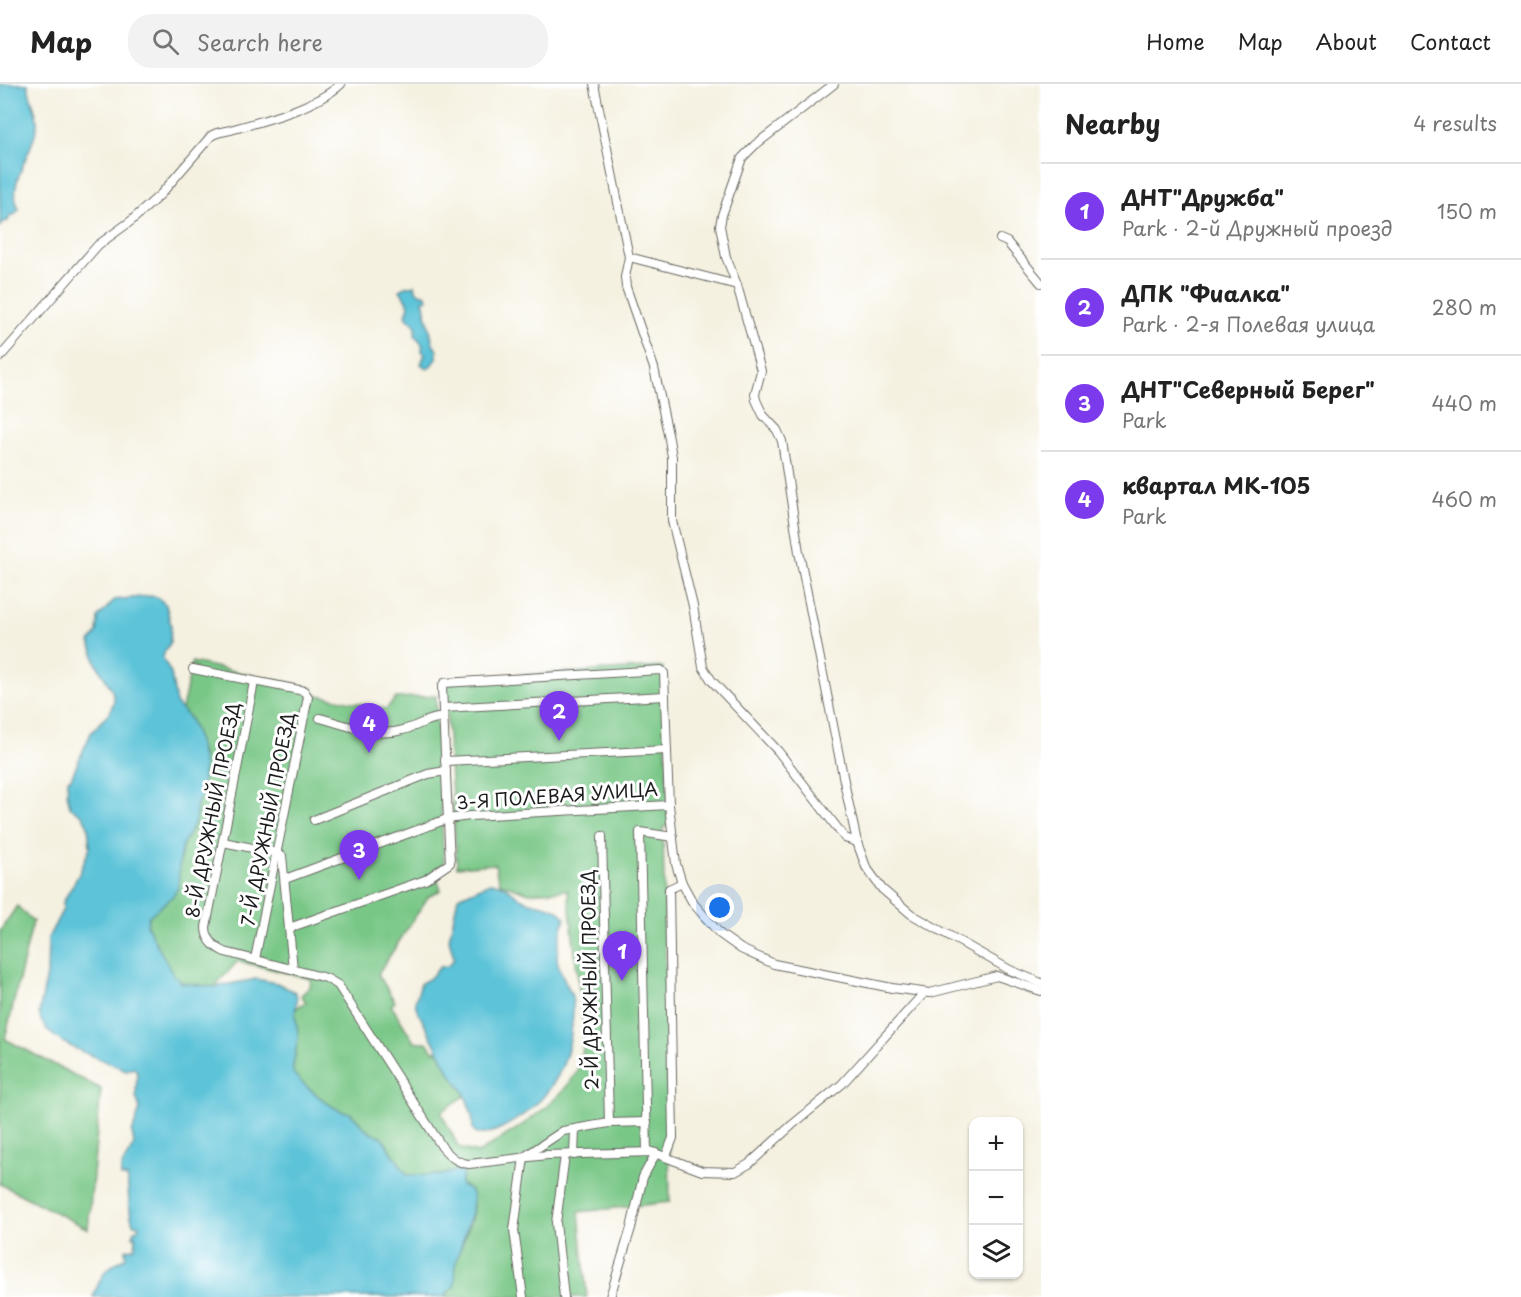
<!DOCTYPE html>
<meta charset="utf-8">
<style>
body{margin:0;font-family:"Playpen Sans",sans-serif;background:#f2f2f2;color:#222}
.controls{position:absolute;right:18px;bottom:18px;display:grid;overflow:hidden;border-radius:12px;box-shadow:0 2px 4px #0004}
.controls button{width:54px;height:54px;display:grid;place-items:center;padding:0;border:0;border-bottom:2px solid #e0e0e0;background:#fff;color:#222;font:30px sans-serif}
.you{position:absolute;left:720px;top:824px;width:21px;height:21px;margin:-15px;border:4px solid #fff;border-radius:50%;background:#1a73e8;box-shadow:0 0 0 9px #1a73e833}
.badge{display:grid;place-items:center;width:39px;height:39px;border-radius:50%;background:#7c3aed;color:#fff;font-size:20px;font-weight:700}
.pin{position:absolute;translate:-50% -50px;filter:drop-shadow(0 2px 3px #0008)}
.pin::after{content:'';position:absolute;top:32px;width:21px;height:18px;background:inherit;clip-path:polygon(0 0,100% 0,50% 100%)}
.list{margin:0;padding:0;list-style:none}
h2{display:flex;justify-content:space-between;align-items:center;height:78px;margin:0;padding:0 24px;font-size:26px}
h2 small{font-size:20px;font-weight:400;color:#767676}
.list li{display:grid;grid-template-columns:39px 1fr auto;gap:18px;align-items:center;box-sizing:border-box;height:96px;padding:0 24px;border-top:2px solid #e0e0e0}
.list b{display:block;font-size:22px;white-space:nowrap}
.list p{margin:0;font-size:20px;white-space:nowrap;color:#767676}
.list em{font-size:20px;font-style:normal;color:#767676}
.icon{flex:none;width:33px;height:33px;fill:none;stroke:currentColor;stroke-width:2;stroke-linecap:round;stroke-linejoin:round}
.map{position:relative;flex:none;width:1041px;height:1213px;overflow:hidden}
header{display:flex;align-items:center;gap:36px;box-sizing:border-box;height:84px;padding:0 30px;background:#fff;border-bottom:2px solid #e0e0e0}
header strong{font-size:28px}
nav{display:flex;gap:33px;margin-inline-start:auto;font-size:21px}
.search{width:420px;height:54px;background:#f2f2f2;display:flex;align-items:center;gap:15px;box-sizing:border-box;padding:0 21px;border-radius:24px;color:#767676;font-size:22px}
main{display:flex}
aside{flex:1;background:#fff}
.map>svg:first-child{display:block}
.green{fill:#79c787;stroke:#4a7252;stroke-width:1.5}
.water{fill:#5bc3d8;stroke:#3c707a;stroke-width:1.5}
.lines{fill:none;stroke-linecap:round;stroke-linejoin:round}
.minor-casing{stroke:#686761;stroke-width:10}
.minor{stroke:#fff;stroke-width:8}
.labels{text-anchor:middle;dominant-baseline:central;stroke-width:6;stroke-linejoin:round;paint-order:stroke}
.street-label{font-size:18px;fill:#1c1c1c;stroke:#fff}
</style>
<header>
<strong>Map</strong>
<div class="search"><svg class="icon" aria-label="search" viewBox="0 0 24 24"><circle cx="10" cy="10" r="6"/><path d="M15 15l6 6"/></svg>Search here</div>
<nav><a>Home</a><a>Map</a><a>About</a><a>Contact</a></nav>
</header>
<main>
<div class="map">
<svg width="1041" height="1213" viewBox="0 0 1041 1213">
<rect width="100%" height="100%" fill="#fff"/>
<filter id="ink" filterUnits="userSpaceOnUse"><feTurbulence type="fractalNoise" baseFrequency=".0167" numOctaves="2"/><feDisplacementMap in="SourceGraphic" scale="12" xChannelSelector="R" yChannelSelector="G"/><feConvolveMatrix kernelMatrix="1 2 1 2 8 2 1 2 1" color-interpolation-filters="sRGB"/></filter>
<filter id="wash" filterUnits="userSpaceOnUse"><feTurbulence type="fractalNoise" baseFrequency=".008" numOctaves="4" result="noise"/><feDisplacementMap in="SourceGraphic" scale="24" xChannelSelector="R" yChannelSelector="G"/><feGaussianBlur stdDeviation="1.35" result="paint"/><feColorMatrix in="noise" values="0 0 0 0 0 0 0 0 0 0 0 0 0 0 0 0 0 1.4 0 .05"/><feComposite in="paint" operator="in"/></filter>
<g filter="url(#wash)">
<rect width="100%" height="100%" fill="#f5f1e1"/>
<g class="green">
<path d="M192,578L313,604V610L386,625L396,614L436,612L444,780L434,786L441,806L428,813L378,890L395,918L391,921L414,958H427L433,967H438L449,987L464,1008L465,1012L441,1028L459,1064L478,1069C510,1049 562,1020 578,984C589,960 580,919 578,893C574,864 571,835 568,806L529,809L500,799L497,791L495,780L457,783L444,595L663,583L669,742L663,743L670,1118L579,1128L587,1213H444L455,1201C455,1193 454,1185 456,1177C462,1157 477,1133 472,1112C471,1104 464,1104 460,1098L463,1092L456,1087L441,1091H407L381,1052L370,1049L350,1029H343L332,1023L294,992L292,988L298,952L295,930L296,924L306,918L301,911L310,903L311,895L238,877L214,903C205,901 187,901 181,898C169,891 149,850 147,837L179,779L183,760L195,738L197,720L201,711L203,674L197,653L190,635L182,625Z"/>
<polygon points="17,822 33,837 5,955 101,1005 88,1145 0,1100 0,847"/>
</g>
<g class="water">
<path d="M0,0H28C29,14 38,27 37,41C35,66 5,100 19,125L14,131H10L8,137L3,138L0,143Z"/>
<path d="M415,201L416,206L421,210H425L428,215L423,216L433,259L437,267V274L429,284L425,283L421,280L425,270L422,267C424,258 419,257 415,251L416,242L406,232L409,221L400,206L405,203Z"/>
<path d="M149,512L157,513L166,521L171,541L170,559L164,569L163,575L171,589L176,619L190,635L197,653L204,683L201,711L197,720L195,738L183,760L180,771L178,804L172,813L149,832L147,841L157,861L173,890L182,899L214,903L256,895L277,899L295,908C300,917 295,921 295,930C295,938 299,945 298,954C292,995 284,983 318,1012C329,1020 337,1028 350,1029L370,1049L381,1052L407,1091H441L460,1086L464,1088L461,1098L462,1102L470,1106L473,1112L472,1127L456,1178L455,1201L444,1213H93C103,1188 102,1187 126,1173L125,1166L135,1163L136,1153H133L134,1146L138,1145L139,1141L133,1140C128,1125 129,1109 127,1093H121C119,1080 129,1072 134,1060L132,1049L140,1025L136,1012L137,987L134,984L126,986C101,973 44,961 39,929L47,891L48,854L63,825V818L79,790L90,763L88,742L82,731L70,723L67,709L68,695L71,694L91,649L110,628L114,617L112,606L96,579L90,558L97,549L98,534L114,516Z"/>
<path d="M490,799C503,798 509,806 519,813C533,823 556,818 565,834C562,846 557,861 557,874C558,887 568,900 572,913C574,922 573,932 572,941C569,977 554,1009 523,1031C512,1039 491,1052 477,1050L473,1045L472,1031L464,1008L449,987L417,926L415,918L421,899L429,895L440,883L448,882L454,875L449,855L458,813Z"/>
</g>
</g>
<g filter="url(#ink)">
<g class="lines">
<defs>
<g id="minor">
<polyline points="594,0 629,173 625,193 626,203 654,284 669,355 672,373 672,437 693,522 703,583 712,597 778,667 845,754 857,758"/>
<polyline points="1000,155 1007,158 1041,199"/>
<polyline points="629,173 737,201 761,287 755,310 756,316 763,331 777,346 782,357 799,468 846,707 857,758 866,783 882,805 911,830 1010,886 1041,899"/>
<polyline points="737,201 726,173 720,142 722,131 742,74 755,61 834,0"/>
<path d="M0,273L98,161L131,137L161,110L211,52C218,47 226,48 234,45C267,36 316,23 341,0"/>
<polyline points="193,585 304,607 308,613 255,875"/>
<path d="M254,598L206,843C206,856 214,863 225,868L326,894L338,901L442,1063C450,1072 457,1079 469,1080L547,1071L652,1068L702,1087L735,1088L749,1080L792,1041L842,1000L924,909"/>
<polyline points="443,624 665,612"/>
<path d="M320,634C346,641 376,654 403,646C419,642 425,635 443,633"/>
<polyline points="445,677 667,666"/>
<polyline points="314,736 428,690 446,687"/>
<polyline points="602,752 609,1039"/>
<polyline points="223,758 277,769 282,772 293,885"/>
<polyline points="285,795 447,735 470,732 669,721"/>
<polyline points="289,844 425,796 450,779 442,603 444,599 661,586 664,589 669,721 676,780 682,799 693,819 720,850 741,865 774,880 892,904 930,909 997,892 1041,907"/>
<polyline points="647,1068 640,748 673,753"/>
<polyline points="574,1071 575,1046"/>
<polyline points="666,1072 673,1054 669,805 682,799"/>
<polyline points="523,1213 514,1146 524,1073 563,1047 609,1039 647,1038"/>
<polyline points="564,1213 556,1139 565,1071"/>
<polyline points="610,1213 631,1144 643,1093 656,1069"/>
</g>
</defs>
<use href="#minor" class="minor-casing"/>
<use href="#minor" class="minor"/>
</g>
</g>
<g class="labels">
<g class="street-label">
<text transform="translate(557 711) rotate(-4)">3-Я ПОЛЕВАЯ УЛИЦА</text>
<text transform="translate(212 726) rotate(-79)">8-Й ДРУЖНЫЙ ПРОЕЗД</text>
<text transform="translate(267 735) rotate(-79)">7-Й ДРУЖНЫЙ ПРОЕЗД</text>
<text transform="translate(589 896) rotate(-91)">2-Й ДРУЖНЫЙ ПРОЕЗД</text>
</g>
</g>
</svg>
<div class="controls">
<button>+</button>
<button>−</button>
<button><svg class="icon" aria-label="layers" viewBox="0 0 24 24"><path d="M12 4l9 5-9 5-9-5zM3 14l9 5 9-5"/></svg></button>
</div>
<div class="you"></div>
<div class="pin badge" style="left:622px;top:897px">1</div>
<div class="pin badge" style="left:559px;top:657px">2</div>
<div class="pin badge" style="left:359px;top:796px">3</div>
<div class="pin badge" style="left:369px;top:669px">4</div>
</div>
<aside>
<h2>Nearby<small>4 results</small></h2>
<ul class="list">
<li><span class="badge">1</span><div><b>ДНТ&quot;Дружба&quot;</b><p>Park · 2-й Дружный проезд</p></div><em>150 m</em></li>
<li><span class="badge">2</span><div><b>ДПК &quot;Фиалка&quot;</b><p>Park · 2-я Полевая улица</p></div><em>280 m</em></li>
<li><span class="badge">3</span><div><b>ДНТ&quot;Северный Берег&quot;</b><p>Park</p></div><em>440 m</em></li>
<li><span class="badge">4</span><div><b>квартал МК-105</b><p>Park</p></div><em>460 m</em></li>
</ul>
</aside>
</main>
